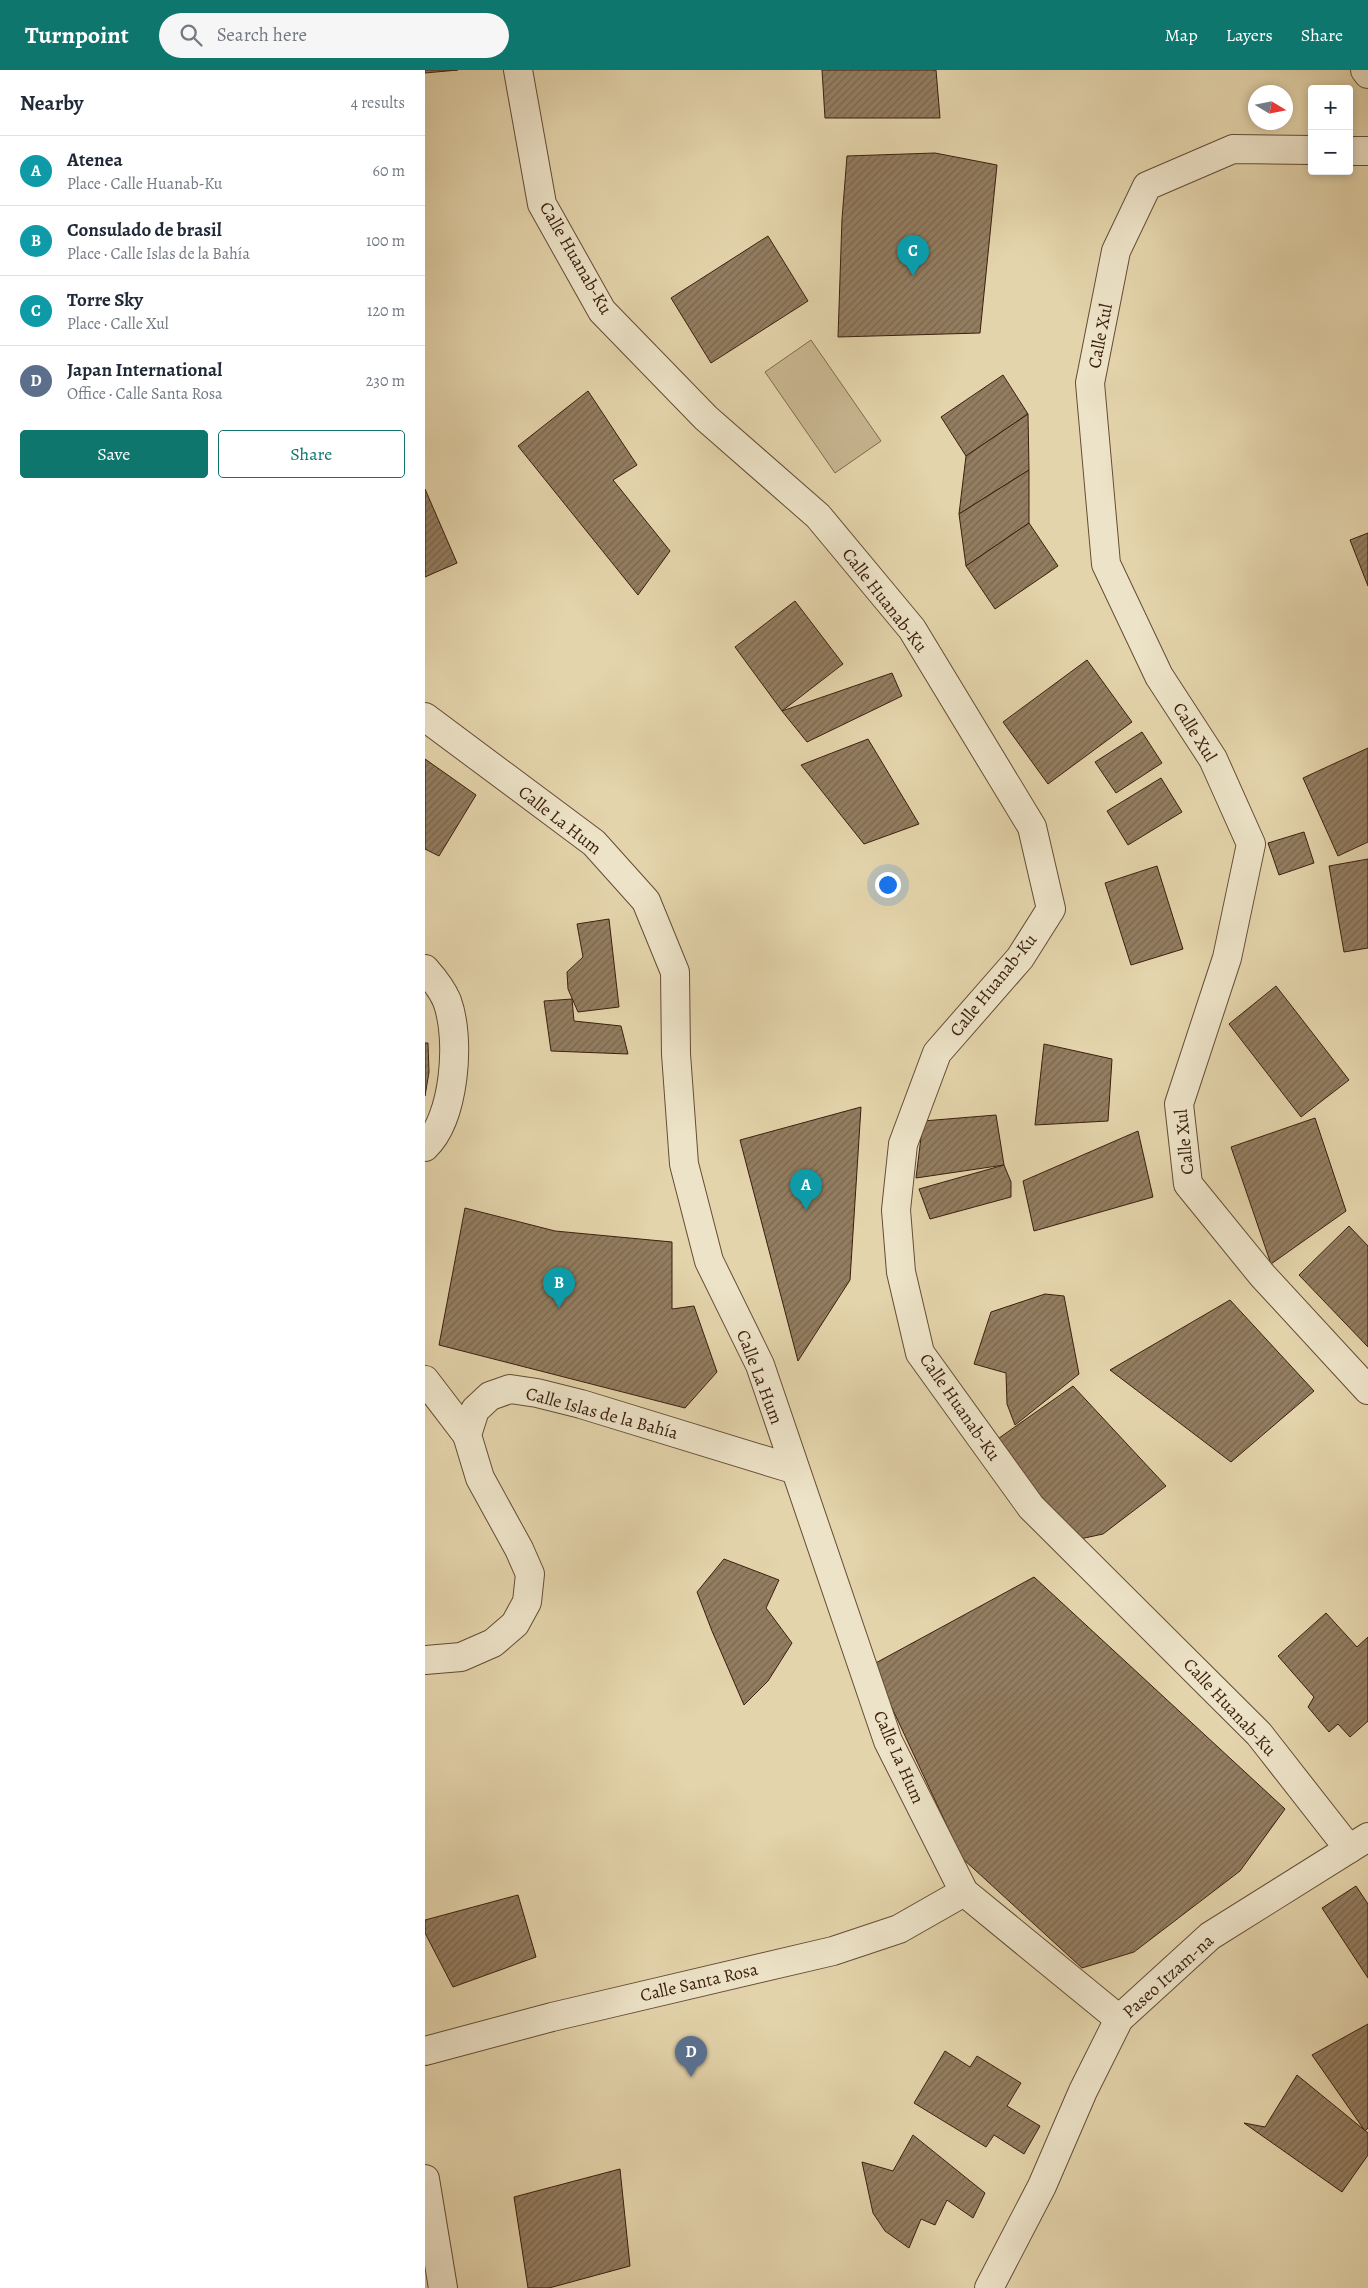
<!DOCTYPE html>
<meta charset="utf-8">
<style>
body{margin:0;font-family:Alegreya,serif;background:#f6f6f7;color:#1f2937}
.controls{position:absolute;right:15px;top:15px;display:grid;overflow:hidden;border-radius:5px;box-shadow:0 2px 8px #0003}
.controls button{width:45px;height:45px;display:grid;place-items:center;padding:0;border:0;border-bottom:1px solid #e0e1e3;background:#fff;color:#1f2937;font:25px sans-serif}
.compass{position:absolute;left:823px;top:15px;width:45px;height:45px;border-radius:50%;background:#fff;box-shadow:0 2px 8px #0003;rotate:100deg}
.you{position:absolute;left:462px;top:814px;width:18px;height:18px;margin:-12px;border:4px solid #fff;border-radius:50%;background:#1a73e8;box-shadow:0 0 0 8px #1a73e833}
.badge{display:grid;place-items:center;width:32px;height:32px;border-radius:50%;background:#0f766e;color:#fff;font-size:16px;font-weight:700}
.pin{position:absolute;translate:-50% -41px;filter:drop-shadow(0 1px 2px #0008)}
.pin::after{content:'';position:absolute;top:26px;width:18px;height:15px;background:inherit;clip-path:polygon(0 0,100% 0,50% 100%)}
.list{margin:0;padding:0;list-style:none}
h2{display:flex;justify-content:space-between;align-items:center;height:65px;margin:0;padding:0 20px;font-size:21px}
h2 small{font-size:16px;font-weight:400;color:#747a83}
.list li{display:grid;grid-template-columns:32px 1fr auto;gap:15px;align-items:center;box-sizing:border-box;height:70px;padding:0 20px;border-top:1px solid #e0e1e3}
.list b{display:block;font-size:19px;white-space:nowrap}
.list p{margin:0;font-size:16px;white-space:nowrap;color:#747a83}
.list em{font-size:16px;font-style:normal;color:#747a83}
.actions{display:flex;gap:10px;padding:15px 20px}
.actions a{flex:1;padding:11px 0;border:1px solid #0f766e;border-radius:5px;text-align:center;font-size:18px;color:#0f766e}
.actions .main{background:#0f766e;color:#fff}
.icon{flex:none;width:28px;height:28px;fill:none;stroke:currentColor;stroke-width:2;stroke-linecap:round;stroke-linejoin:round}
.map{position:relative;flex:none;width:943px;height:2218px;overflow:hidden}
header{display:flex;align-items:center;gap:30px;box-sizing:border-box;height:70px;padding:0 25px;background:#0f766e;color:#fff}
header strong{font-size:24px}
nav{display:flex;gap:28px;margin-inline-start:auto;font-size:18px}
.search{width:350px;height:45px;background:#f6f6f7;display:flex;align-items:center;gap:12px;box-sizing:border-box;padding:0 18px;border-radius:28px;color:#747a83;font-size:19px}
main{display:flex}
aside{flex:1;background:#fff}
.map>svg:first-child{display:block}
.green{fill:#c7b590;stroke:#816a4f}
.building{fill:url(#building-hatch);stroke:#3b1f0e}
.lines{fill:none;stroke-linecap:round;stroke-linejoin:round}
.street-casing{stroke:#654c35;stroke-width:30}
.street{stroke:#ede3c8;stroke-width:28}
.labels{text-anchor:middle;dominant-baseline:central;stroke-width:4.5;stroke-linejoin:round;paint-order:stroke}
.street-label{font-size:18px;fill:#3b1f0e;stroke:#ede3c8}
</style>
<header>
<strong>Turnpoint</strong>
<div class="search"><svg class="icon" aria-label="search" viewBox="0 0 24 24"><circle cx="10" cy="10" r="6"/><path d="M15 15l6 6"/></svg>Search here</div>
<nav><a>Map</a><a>Layers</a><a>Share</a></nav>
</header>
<main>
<aside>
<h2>Nearby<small>4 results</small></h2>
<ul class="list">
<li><span class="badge" style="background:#0f9aa8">A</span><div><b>Atenea</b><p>Place · Calle Huanab-Ku</p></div><em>60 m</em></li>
<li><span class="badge" style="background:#0f9aa8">B</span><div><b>Consulado de brasil</b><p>Place · Calle Islas de la Bahía</p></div><em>100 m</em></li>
<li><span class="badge" style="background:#0f9aa8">C</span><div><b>Torre Sky</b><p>Place · Calle Xul</p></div><em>120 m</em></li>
<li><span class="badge" style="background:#5c6f8a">D</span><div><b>Japan International</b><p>Office · Calle Santa Rosa</p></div><em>230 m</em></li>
</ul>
<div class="actions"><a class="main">Save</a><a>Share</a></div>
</aside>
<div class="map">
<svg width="943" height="2218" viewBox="0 0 943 2218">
<defs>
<pattern id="building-hatch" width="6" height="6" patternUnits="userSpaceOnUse" patternTransform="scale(1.25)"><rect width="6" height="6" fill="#937d60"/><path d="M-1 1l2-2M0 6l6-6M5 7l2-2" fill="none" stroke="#79664e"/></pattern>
</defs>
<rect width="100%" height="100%" fill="#e4d4ab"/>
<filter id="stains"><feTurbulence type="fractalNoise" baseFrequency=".004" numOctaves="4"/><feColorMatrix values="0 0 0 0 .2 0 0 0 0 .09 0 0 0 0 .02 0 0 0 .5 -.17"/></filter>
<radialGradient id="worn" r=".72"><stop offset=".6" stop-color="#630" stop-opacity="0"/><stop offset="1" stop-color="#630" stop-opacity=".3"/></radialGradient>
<polygon class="green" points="386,270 456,371 410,403 340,302"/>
<g class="building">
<polygon points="0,0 33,0 0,3"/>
<polygon points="397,0 511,0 515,48 400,48"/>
<polygon points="510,83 572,95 555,263 413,267 417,149 422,86"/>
<polygon points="343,166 383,231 286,293 246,228"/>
<polygon points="578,305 603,344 541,386 516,347"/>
<polygon points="163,321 212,395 188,410 245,481 213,525 93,376"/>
<polygon points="603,344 604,400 534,444 541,386"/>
<polygon points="604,400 604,453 541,496 534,444"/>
<polygon points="0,419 32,493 0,507"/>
<polygon points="604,453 633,496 570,539 541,496"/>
<polygon points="943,463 943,516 925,470"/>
<polygon points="370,531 418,594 357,641 310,577"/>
<polygon points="662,590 707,652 623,714 578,652"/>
<polygon points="467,603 477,626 382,672 357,641"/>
<polygon points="717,662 737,693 691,723 670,692"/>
<polygon points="443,669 494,754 439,774 376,695"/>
<polygon points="943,678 943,772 913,786 878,708"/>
<polygon points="0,689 51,725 14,786 0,779"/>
<polygon points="736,708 757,742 703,775 682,741"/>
<polygon points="879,762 889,793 854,805 843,773"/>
<polygon points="943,789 943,878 919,882 904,796"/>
<polygon points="732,796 758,879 706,895 680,813"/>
<polygon points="184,849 194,937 153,942 143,919 142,902 158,887 152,854"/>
<polygon points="851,916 924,1010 876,1047 804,954"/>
<polygon points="147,929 149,951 196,956 203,984 126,981 119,931"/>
<polygon points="0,973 3,973 4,1002 0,1026"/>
<polygon points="619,974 687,989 683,1051 610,1055"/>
<polygon points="436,1037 425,1210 373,1291 315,1070"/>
<polygon points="571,1045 579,1095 491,1108 498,1051"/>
<polygon points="890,1048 921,1141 846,1194 806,1077"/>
<polygon points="713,1061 728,1127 609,1161 598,1111"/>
<polygon points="579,1095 586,1112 586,1127 505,1149 494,1119"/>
<polygon points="40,1138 130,1161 247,1172 247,1239 269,1236 292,1302 260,1338 14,1275"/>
<polygon points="924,1156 943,1176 943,1277 874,1205"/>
<polygon points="620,1224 639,1226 654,1304 590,1355 582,1334 581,1303 549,1294 566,1242"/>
<polygon points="805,1230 889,1321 806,1392 685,1300"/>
<polygon points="648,1316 741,1416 678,1464 655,1469 567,1373"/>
<polygon points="299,1489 354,1510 341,1538 367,1573 343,1611 319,1635 287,1561 272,1522"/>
<polygon points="609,1507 860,1739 815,1801 709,1882 657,1898 537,1788 447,1595"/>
<polygon points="901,1543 932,1577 943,1567 943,1651 925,1667 913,1654 904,1662 883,1637 889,1627 853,1586"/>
<polygon points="931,1816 943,1834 943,1908 897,1838"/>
<polygon points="93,1825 111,1887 28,1917 0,1863 0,1850"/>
<polygon points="943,1954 943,2058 940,2061 887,1985"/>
<polygon points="520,1981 545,1997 552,1986 596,2013 582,2036 615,2056 599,2084 569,2065 561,2077 489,2033"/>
<polygon points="872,2005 943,2063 943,2085 917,2122 819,2053 840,2057"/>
<polygon points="488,2065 560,2123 548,2148 522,2130 510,2155 496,2149 484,2178 460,2161 448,2143 437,2092 468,2101"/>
<polygon points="195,2099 205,2196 124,2218 103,2218 89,2127"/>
</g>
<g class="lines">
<defs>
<g id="street">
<polyline points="93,0 117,134 177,241 281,348 393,446 487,559 607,757 626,839 595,888 512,983 478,1074 471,1140 476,1202 495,1283 606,1437 834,1664 924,1779"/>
<polyline points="940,0 943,4"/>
<polyline points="887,80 808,79 722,116 691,181 665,313 681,494 734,606 788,689 826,774 802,888 754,1034 763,1114 837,1205 943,1320"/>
<polyline points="924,81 943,81"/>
<polyline points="0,647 169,773 221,831 250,902 251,984 259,1094 284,1191 335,1295 463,1671 539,1822 694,1949"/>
<path d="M0,899C8,908 17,919 22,931C36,969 30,1048 0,1077"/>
<polyline points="0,1310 42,1365"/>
<polyline points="0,1590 36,1587 68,1573 90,1554 102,1532 105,1504 94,1479 55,1408 42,1365 50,1340 65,1326 85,1319 112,1323 156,1334 368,1399"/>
<polyline points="0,1981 127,1947 408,1881 474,1859 539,1822"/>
<polyline points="0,2109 18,2218"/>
<polyline points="564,2218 617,2116 658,2021 694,1949 785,1866 943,1767"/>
</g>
</defs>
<use href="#street" class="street-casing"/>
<use href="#street" class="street"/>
</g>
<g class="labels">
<g class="street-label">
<text transform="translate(151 188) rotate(60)">Calle Huanab-Ku</text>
<text transform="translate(675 266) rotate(-79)">Calle Xul</text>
<text transform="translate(460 530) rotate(52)">Calle Huanab-Ku</text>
<text transform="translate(770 662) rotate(58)">Calle Xul</text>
<text transform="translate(135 750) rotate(38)">Calle La Hum</text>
<text transform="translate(568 915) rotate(-51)">Calle Huanab-Ku</text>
<text transform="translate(759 1072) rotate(-96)">Calle Xul</text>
<text transform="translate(335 1307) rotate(69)">Calle La Hum</text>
<text transform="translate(535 1337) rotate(55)">Calle Huanab-Ku</text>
<text transform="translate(177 1343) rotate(15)">Calle Islas de la Bahía</text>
<text transform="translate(805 1637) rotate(47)">Calle Huanab-Ku</text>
<text transform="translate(474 1687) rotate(66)">Calle La Hum</text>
<text transform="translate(743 1906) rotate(-42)">Paseo Itzam-na</text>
<text transform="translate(274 1912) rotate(-13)">Calle Santa Rosa</text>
</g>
</g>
<rect width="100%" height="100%" filter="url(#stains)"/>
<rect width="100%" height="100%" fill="url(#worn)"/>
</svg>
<div class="controls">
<button>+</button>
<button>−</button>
</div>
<svg class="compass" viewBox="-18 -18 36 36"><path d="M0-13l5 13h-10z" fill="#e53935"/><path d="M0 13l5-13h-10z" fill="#747a83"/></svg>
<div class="you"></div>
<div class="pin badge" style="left:381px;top:1140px;background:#0f9aa8">A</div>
<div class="pin badge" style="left:134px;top:1238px;background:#0f9aa8">B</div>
<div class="pin badge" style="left:488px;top:206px;background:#0f9aa8">C</div>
<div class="pin badge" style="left:266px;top:2007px;background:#5c6f8a">D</div>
</div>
</main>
